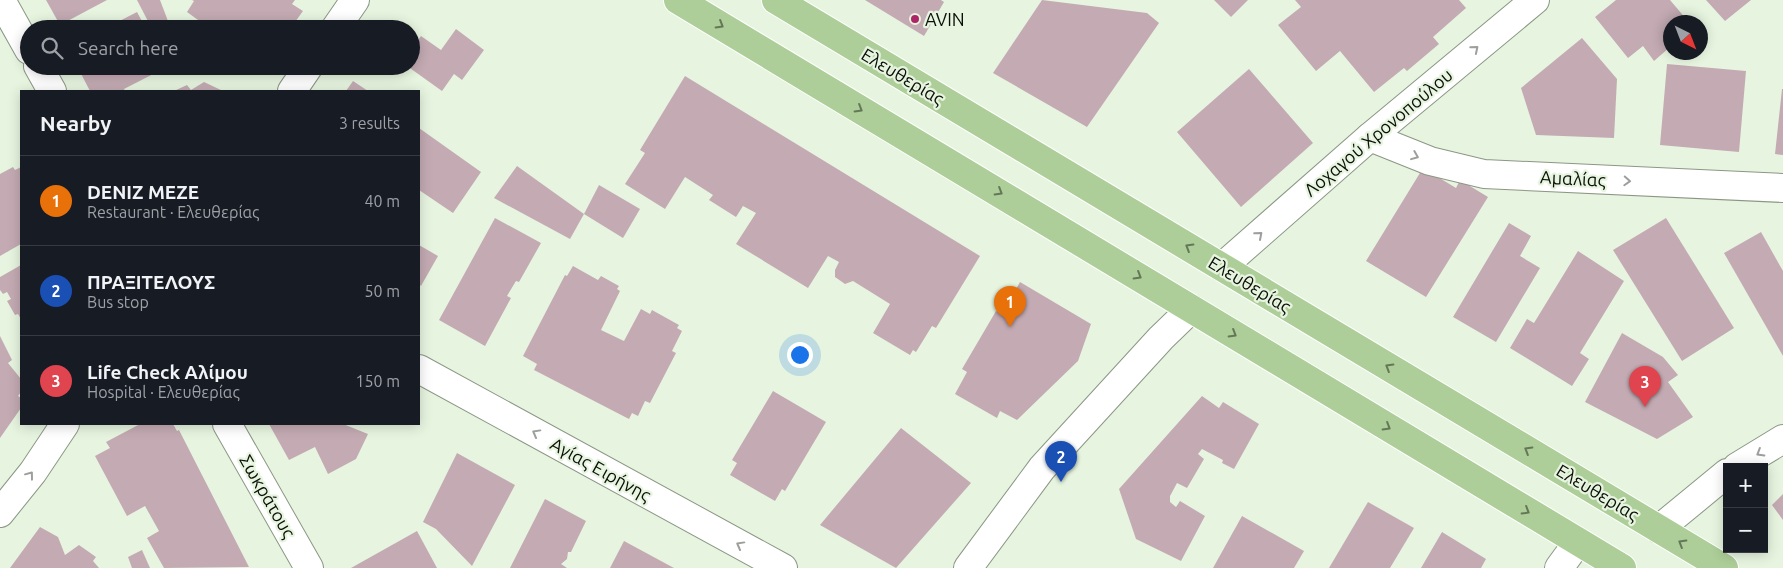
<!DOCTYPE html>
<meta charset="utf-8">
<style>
body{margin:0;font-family:Ubuntu,sans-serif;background:#242831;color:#f1f3f6}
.controls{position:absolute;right:15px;bottom:15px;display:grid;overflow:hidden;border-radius:0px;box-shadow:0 2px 12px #0003}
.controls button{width:45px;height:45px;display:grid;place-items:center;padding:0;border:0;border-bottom:1px solid #363941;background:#171b24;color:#f1f3f6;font:25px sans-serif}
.compass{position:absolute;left:1663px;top:15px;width:45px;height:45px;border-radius:50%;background:#171b24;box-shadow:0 2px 12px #0003;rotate:138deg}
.you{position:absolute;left:799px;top:354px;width:18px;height:18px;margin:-12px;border:4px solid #fff;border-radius:50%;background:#1a73e8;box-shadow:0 0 0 8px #1a73e833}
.badge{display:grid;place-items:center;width:32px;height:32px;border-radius:50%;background:#d296b6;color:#fff;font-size:16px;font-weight:700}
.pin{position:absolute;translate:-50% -41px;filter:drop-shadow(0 1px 2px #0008)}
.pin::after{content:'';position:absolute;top:26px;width:18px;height:15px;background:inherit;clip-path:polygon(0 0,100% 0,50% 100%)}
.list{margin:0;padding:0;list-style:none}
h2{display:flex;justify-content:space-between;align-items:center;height:65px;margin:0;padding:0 20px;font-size:21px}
h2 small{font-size:16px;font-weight:400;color:#9ea1a6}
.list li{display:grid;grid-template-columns:32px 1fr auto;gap:15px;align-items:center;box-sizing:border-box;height:90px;padding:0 20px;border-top:1px solid #363941}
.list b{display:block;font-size:19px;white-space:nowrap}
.list p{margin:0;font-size:16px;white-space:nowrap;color:#9ea1a6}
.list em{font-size:16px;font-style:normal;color:#9ea1a6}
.icon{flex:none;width:28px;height:28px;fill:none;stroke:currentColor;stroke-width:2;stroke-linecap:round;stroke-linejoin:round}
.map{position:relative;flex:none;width:1783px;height:568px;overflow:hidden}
.search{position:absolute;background:#171b24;box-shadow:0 2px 12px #0003;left:20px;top:20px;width:400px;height:55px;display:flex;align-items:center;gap:12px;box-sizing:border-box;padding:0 18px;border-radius:28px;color:#9ea1a6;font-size:19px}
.panel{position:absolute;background:#171b24;box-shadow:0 2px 12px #0003;left:20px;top:90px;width:400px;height:335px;border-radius:0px}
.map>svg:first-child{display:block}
.building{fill:#c4abb3}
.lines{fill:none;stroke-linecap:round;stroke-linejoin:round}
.minor-casing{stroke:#8b9784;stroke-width:30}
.major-casing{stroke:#fff;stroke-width:30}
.minor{stroke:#fff;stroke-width:28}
.major{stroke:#adce98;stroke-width:28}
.oneway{stroke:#647857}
.oneway2{stroke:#9d9f9c}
.poi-dot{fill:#ad2567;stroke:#e7f5e0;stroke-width:2}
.labels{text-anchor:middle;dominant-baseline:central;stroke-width:4.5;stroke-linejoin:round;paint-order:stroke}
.poi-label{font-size:18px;fill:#0b0f08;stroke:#e7f5e0;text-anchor:start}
.street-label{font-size:18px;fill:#0b0f08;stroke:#e7f5e0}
</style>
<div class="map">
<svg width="1783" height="568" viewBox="0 0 1783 568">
<rect width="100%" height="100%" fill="#e7f5e0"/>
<g class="building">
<polygon points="46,0 107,0 60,25"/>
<polygon points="137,0 160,0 171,29 152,29"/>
<polygon points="192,0 295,0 292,4 303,11 290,29 203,29 205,25 187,12 194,1"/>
<polygon points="865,0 941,0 944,2 924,36"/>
<polygon points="1042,0 1147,13 1159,23 1087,127 993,73"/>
<polygon points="1214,0 1248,0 1231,17"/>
<polygon points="1295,0 1459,0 1466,8 1433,37 1439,44 1407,71 1404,68 1374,92 1340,51 1316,71 1278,25 1301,7"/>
<polygon points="1616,0 1670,0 1687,20 1684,22 1670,22 1670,47 1654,61 1643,46 1628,58 1595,17"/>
<polygon points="1706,0 1751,0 1725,21"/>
<polygon points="137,12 145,27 104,29"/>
<polygon points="456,29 484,50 462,80 454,74 442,91 407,66 411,66 411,50 421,36 441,50"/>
<polygon points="1582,38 1617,79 1614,138 1536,135 1521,88"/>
<polygon points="1667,64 1746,71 1739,152 1660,145"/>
<polygon points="77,66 162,66 163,69 124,89 125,91 90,91"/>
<polygon points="1249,69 1313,143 1241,207 1177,132"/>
<polygon points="685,76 980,256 936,328 932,326 916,352 913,350 910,355 873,333 890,304 853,281 845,284 835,277 835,270 839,262 828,256 808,288 736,244 756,213 743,206 736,217 709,200 713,195 685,177 665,209 625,184 645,153 640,150"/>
<polygon points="353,81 368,91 346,91"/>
<polygon points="204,82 223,91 174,91 187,85 191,90"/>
<polygon points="1782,89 1783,89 1783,155 1775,154"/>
<polygon points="419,128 481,172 453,213 419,190"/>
<polygon points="517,166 584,214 570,239 494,198"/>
<polygon points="13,167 15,170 21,167 21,244 0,256 0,174"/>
<polygon points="1423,168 1456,188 1460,180 1488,197 1426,297 1366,261"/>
<polygon points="599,185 640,209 623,238 584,214"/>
<polygon points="495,218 541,243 519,282 516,281 507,296 511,298 485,346 439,320"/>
<polygon points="1666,218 1734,328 1682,361 1613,250"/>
<polygon points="1509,223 1531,236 1520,256 1540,268 1496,342 1453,317"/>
<polygon points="1761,232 1783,271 1783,356 1724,253"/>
<polygon points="419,245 438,256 421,286 419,284"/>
<polygon points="1578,251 1624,281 1580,353 1589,359 1572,386 1510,348 1527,319 1534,323"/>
<polygon points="21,265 21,319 18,314 15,315 7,301 11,299 7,292 3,294 0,290 0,277"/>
<polygon points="573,266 598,280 601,276 619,286 617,289 620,291 601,330 624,341 641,309 650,314 652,310 679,325 677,328 682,331 672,351 676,353 650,403 645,401 638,416 632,413 629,419 534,370 537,364 523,356 565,275 567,276"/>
<polygon points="1020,282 1091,324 1078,361 1017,420 1000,411 997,418 955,394 967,372 962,369 996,311 1002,314"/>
<polygon points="1622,333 1663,357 1678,375 1668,382 1693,417 1657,439 1585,402"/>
<polygon points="0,336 12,360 8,363 21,379 21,392 18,396 21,398 21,408 0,438"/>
<polygon points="773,391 826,422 785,491 782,489 775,501 730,475 737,463 732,460"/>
<polygon points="1202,396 1219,408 1223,402 1259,424 1234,469 1222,463 1223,460 1202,449 1198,454 1204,459 1187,488 1177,483 1170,496 1170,502 1176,507 1180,501 1205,516 1181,561 1136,539 1119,489"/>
<polygon points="140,424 173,424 177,431 179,430 249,567 164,568 147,538 159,531 145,506 127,516 95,456 110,448 106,442"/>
<polygon points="269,424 343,424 368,434 356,459 328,474 315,447 289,460"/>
<polygon points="901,428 971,483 896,568 820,525"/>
<polygon points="457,453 515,485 472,566 436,529 423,522"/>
<polygon points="1783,494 1783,520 1772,505"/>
<polygon points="545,499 586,521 571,552 568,552 567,559 561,564 567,568 510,568"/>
<polygon points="1368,502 1414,528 1390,568 1329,568"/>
<polygon points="1242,516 1304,551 1294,568 1213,568"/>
<polygon points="40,527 58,537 65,555 79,545 96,557 93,561 99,568 10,568"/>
<polygon points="417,531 437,568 351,568"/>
<polygon points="1442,532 1486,559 1481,568 1421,568"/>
<polygon points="624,541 674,568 610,568"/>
<polygon points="142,550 150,568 132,568 128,557"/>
</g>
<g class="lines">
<defs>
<g id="minor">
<polyline points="1,0 29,50"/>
<polyline points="335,29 355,0"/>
<polyline points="38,66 52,91"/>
<polyline points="292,91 309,66"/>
<polyline points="1370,137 1430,161 1484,174 1783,188"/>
<polyline points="1222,267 1370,137 1535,0"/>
<polyline points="419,369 783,568"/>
<polyline points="227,424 309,568"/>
<polyline points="1737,467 1783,439"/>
<polyline points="0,513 33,472 65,424"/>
<polyline points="1659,529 1727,473"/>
<polyline points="968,568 1042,468 1161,338 1191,309"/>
<polyline points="1559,568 1578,542"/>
</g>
<g id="major">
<polyline points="678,0 1622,568"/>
<polyline points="776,0 1724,568"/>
</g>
</defs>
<use href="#minor" class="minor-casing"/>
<use href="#major" class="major-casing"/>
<use href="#minor" class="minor"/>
<use href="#major" class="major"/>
</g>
<defs><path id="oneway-chevron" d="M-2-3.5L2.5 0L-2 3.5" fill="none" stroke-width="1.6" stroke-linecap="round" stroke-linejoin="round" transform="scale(1.25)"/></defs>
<g class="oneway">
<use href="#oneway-chevron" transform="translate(720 25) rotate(31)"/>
<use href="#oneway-chevron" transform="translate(859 109) rotate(31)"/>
<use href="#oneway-chevron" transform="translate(999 192) rotate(31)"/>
<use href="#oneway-chevron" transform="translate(1189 247) rotate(-149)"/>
<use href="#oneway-chevron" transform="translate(1138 276) rotate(31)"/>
<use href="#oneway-chevron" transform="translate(1233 334) rotate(31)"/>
<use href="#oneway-chevron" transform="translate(1389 367) rotate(-149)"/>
<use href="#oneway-chevron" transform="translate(1387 427) rotate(31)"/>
<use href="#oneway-chevron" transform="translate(1528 450) rotate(-149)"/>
<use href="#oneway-chevron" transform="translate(1526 511) rotate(31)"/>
<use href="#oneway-chevron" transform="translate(1682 543) rotate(-149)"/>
</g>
<g class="oneway2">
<use href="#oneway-chevron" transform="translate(1475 49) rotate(-40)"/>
<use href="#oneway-chevron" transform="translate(1415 156) rotate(22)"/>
<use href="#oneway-chevron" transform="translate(1627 181) rotate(3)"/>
<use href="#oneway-chevron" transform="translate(1259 235) rotate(-41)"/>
<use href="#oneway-chevron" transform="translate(536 433) rotate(-151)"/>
<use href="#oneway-chevron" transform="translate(1760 453) rotate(149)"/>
<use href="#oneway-chevron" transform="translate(30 475) rotate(-53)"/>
<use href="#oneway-chevron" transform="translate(740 545) rotate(-151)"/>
</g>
<circle class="poi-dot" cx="915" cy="19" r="5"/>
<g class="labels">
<g class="poi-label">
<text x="925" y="19">AVIN</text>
</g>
<g class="street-label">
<text transform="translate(903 76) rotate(31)">Ελευθερίας</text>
<text transform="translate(1378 132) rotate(-40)">Λοχαγού Χρονοπούλου</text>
<text transform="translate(1573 178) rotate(3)">Αμαλίας</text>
<text transform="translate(1250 284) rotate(31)">Ελευθερίας</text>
<text transform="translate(601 469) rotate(29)">Αγίας Ειρήνης</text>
<text transform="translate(1598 492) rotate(31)">Ελευθερίας</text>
<text transform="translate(268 496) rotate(60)">Σωκράτους</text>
</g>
</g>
</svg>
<div class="controls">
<button>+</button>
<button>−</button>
</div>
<svg class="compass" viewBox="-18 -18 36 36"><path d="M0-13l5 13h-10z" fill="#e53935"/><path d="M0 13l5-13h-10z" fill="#9ea1a6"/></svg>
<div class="you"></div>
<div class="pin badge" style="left:1010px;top:327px;background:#e8710a">1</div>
<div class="pin badge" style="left:1061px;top:482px;background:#1a4fb4">2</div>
<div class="pin badge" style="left:1645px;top:407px;background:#e0444e">3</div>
<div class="search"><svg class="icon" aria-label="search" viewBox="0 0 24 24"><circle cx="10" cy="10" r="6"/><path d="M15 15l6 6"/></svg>Search here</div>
<section class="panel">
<h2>Nearby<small>3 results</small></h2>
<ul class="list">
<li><span class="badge" style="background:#e8710a">1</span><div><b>DENIZ MEZE</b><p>Restaurant · Ελευθερίας</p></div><em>40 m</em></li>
<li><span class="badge" style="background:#1a4fb4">2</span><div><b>ΠΡΑΞΙΤΕΛΟΥΣ</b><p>Bus stop</p></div><em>50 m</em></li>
<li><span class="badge" style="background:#e0444e">3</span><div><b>Life Check Αλίμου</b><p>Hospital · Ελευθερίας</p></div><em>150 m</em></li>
</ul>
</section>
</div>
